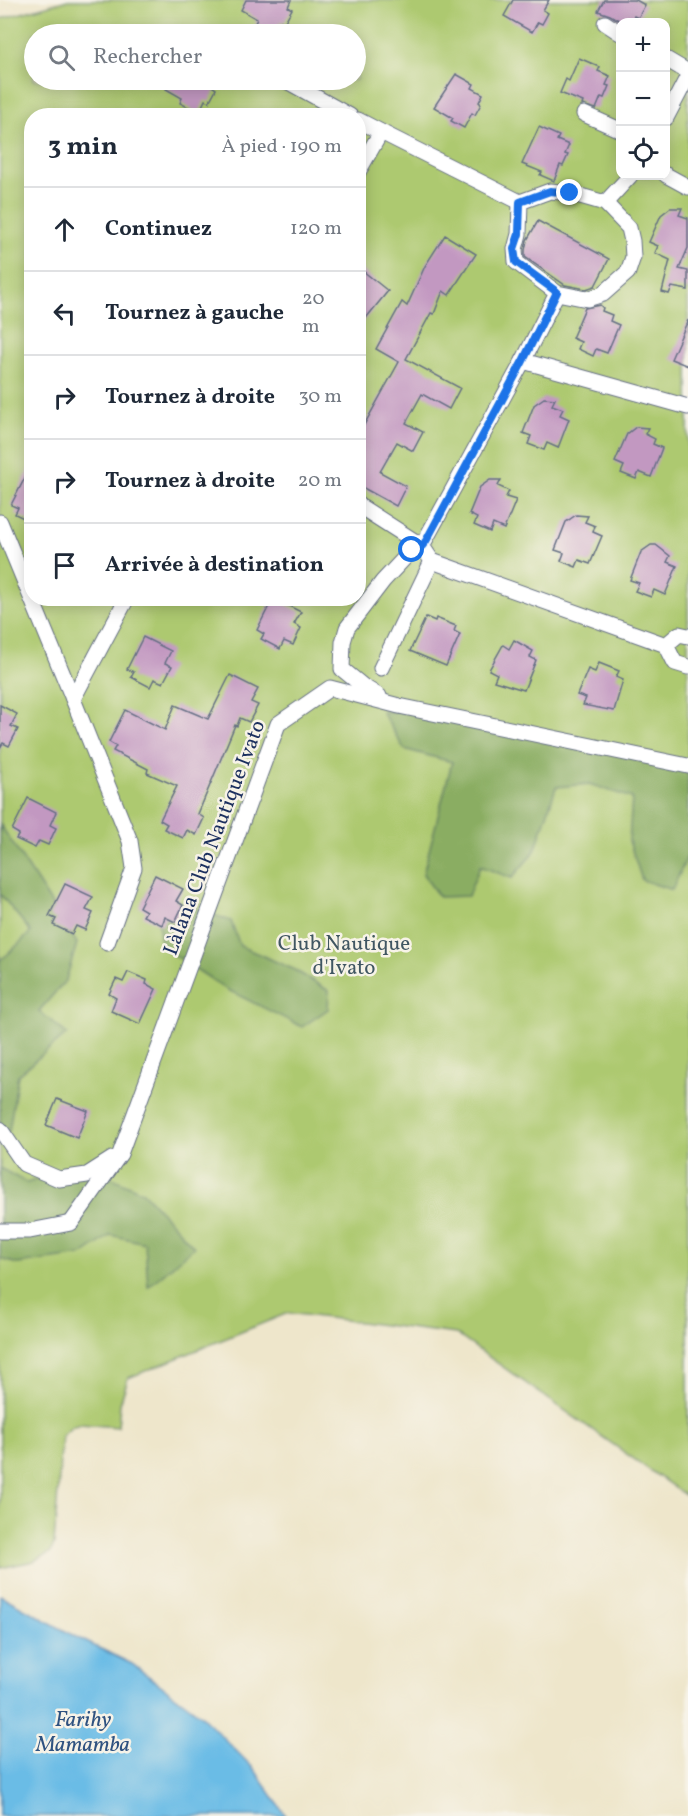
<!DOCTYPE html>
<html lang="fr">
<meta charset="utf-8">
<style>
body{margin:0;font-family:Vollkorn,serif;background:#f6f6f7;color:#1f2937}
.controls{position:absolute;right:18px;top:18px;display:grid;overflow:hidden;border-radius:12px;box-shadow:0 3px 15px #0003}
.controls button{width:54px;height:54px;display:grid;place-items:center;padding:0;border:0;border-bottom:2px solid #e0e1e3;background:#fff;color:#1f2937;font:30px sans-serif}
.stop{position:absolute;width:18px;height:18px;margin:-14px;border:4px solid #1a73e8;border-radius:50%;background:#fff}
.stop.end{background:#1a73e8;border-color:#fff;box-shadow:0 2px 6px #0008}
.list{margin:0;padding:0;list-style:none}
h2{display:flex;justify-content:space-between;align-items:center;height:78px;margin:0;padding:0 24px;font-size:26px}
h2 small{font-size:20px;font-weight:400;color:#747a83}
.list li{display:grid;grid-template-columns:39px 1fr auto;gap:18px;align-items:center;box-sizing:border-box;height:84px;padding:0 24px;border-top:2px solid #e0e1e3}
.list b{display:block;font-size:22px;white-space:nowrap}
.list em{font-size:20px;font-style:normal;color:#747a83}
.icon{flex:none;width:33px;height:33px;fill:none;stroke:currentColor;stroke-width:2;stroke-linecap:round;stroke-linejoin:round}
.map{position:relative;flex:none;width:688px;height:1816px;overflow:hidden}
.search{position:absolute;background:#fff;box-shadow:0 3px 15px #0003;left:24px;top:24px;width:342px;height:66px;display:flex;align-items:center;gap:15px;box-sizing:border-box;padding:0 21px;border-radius:33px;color:#747a83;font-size:22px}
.panel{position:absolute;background:#fff;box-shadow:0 3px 15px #0003;left:24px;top:108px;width:342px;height:498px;border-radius:24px}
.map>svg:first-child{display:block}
.green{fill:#adc970;stroke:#647c67;stroke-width:1.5;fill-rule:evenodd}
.forest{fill:#8aad62;stroke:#526e60;stroke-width:1.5}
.water{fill:#6abce6;stroke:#4276a2;stroke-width:1.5}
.building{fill:#c298c1}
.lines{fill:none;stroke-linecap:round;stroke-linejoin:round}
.minor-casing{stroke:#656f84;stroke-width:17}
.minor{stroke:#fff;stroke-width:15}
.route{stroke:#1a73e8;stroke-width:8}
.labels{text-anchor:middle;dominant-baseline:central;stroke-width:5;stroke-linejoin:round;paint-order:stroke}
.street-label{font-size:21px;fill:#1b2f5e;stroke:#f7f3e8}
.park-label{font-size:21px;fill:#405662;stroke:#f7f3e8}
.water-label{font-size:22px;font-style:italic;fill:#2f5280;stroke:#f7f3e8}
</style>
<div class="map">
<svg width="688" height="1816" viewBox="0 0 688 1816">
<rect width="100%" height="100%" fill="#f7f3e8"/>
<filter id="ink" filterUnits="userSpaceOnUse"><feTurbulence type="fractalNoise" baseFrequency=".0167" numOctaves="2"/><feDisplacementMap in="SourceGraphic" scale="12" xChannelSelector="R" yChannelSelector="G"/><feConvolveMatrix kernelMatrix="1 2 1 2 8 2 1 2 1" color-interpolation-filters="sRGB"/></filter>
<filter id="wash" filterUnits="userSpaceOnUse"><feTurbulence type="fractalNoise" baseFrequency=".008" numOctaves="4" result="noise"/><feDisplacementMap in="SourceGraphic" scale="24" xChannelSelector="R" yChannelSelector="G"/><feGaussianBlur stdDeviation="1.35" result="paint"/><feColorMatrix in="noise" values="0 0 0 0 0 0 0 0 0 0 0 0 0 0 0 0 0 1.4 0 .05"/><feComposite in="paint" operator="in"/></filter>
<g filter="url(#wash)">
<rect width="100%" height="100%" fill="#eee6cb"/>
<path class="green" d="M68,0H688V1497L456,1334L288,1313L128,1378L120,1404L118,1427L80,1424L72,1427L62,1436L54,1544L50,1553L34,1561L0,1568V19ZM620,22H666V176H620ZM34,34H356V80H34ZM32,116H358V598H32Z"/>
<g class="forest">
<polygon points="420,710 688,767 688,855 672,890 642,880 629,841 632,798 589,784 556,787 535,851 512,878 480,866 468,896 439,897 423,874 452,762 404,749 382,712"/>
<polygon points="0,824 77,943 66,980 39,1011 67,1034 18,1075 9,1131 0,1138 0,960 8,954 31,932 0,894"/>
<polygon points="175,901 231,921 240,946 293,969 329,991 328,1009 302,1027 226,989 161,946 156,902"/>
<polygon points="80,1163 143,1192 194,1247 148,1287 145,1243 111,1235 82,1255 18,1264 0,1259 0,1168 27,1183"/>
</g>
<polygon class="water" points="0,1595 76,1637 132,1664 201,1715 255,1770 286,1816 0,1816"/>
<g id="blocks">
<g class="building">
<polygon points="246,0 291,0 288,7 292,9 284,23 281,21 274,33 255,23 257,19 241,10"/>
<polygon points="513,0 549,0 543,10 548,13 542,24 538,22 532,32 504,16"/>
<polygon points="604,0 636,0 645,5 638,18 634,16 631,22 622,22 610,15 598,11"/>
<polygon points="579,58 600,67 598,71 610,76 606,85 609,86 604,98 601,97 596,109 582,105 583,102 560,93 566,79 569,81"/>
<polygon points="456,74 474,84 472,88 483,94 479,102 481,104 475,115 472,113 464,128 451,121 453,118 434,107"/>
<polygon points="171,80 216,80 212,86 216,89 209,102 205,100 199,113 180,103 182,98 166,89"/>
<polygon points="539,127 559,136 557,140 569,145 565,154 568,155 563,166 560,165 554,181 540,175 542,172 522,164"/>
<polygon points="670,208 682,208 679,215 688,218 688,248 679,269 688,271 688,290 672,287 669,294 662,292 670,260 655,253 658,246 649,242 661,215"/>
<polygon points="538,221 609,259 595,286 586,289 565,285 525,257 525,250 527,240"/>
<polygon points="445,235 476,254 449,295 443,291 434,314 431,313 406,359 460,388 449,409 422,394 406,423 423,432 413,451 397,442 380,472 406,486 396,506 358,485 358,436 399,362 376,349 402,302 407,306 425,266"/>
<polygon points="358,267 388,291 358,328"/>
<polygon points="600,305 603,308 602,311 612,315 610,321 619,325 607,353 596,349 593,356 578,349 581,342 572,338 585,308"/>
<polygon points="688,320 688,366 671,359"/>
<polygon points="544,398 555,399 552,405 563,409 560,415 569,419 558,448 547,443 544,450 528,444 531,436 523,433 534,405"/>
<polygon points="636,427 648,428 645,434 655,439 653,444 662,448 651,477 639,472 636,479 621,473 624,466 615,462 627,434"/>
<polygon points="32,464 32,522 15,514 18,508 11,505"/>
<polygon points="490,480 501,480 498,486 509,491 506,497 516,500 504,529 493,524 490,532 474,525 477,518 469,514 480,487"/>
<polygon points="576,515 588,516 585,522 595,526 593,532 602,536 590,564 579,560 576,567 561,561 564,553 555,550 566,522"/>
<polygon points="651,545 656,545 670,556 667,562 677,566 665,595 654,590 651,597 635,591 639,583 630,580 641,552"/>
<polygon points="273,598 301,612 294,624 301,628 293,645 284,641 280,649 261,639 264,634 257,630"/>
<polygon points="426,617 435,621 436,618 456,626 454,631 460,634 446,666 410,651"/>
<polygon points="143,637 171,651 165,663 172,666 163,683 154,679 150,687 131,677 134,672 127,669"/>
<polygon points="514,640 533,651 530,657 536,660 524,690 494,681 497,674 489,670 503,645 509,649"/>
<polygon points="599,663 619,671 616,677 623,680 614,711 583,705 586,698 577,695 588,669 595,672"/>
<polygon points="230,675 258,689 251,702 258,705 249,722 240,718 237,726 235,725 198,814 204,818 196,835 187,830 183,838 164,829 167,824 160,820 177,786 147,773 148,769 113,751 116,746 109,742 125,710 165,730 175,705 208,719"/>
<polygon points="0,705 17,714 11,726 18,729 9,746 3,743 0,748"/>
<polygon points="28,798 56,812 50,825 56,828 48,845 39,841 35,848 16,839 19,834 12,830"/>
<polygon points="155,875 183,889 176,901 183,905 175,922 165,917 162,925 143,916 146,911 139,907"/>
<polygon points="65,884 93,897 86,910 93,913 85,930 76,926 72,934 53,925 56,919 49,916"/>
<polygon points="128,972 147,980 146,984 156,989 140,1024 111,1011 116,998 109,994 116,979 123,982"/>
<polygon points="57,1099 88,1111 77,1138 46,1125"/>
</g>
</g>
</g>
<g filter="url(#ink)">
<use href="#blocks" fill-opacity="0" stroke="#656f84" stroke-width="1.5"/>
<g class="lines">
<defs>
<g id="minor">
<polyline points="605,23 620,33"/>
<polyline points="666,59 688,72"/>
<polyline points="285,80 350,116"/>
<polyline points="584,114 620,130"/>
<polyline points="666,118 688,76"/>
<polyline points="358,120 381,132"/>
<polyline points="358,172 381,132 520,202"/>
<polyline points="666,175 688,187"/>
<polyline points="605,203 630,176"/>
<polyline points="523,361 688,407"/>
<polyline points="358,505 422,546 412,550 383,581 347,628 343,642 342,669 364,687 379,696"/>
<polyline points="0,522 73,699"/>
<polyline points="432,561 666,645 675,663 688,667"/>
<polyline points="666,645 679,634 688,636"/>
<polyline points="381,668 432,561 422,546 523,361 557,293 587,299 603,294 628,272 633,257 632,241 629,228 605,203 570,193 550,191 520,202 519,234 515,249 516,262 557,293"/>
<polyline points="107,943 134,868 130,841 73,699 127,598"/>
<polyline points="0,1129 24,1164 59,1179 87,1175 112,1159"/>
<polyline points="0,1231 30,1231 71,1223 120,1154 278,724 330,688 399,706 688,766"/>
</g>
</defs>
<use href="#minor" class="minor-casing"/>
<use href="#minor" class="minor"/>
</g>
</g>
<g class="lines" filter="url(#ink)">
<polyline class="route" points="412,550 422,546 426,541 523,361 557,292 516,262 514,249 519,234 520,202 550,191 570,193"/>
</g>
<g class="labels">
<g class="street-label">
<text transform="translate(215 838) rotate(-69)">Làlana Club Nautique Ivato</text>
</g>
<g class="park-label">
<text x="344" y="944">Club Nautique<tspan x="344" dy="24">d'Ivato</tspan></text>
</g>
<g class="water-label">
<text x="83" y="1720">Farihy<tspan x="83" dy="25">Mamamba</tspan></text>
</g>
</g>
</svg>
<div class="controls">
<button>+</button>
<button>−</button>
<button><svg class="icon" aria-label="locate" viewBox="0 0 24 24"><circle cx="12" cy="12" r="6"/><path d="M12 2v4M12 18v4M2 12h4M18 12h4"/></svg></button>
</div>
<div class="stop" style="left:412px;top:550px"></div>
<div class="stop end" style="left:570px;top:193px"></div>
<div class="search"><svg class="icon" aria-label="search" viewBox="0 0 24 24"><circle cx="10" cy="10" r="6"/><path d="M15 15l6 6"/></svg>Rechercher</div>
<section class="panel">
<h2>3 min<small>À pied · 190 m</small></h2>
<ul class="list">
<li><svg class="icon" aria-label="ahead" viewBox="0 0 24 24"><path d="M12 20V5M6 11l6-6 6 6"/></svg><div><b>Continuez</b></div><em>120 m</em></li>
<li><svg class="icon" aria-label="left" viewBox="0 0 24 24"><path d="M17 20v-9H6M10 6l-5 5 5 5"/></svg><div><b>Tournez à gauche</b></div><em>20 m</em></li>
<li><svg class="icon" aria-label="right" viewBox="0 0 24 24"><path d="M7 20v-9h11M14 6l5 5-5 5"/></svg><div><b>Tournez à droite</b></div><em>30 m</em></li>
<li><svg class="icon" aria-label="right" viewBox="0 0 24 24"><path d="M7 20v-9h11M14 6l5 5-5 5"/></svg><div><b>Tournez à droite</b></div><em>20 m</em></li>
<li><svg class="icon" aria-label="arrive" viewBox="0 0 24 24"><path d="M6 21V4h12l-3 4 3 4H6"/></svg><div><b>Arrivée à destination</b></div></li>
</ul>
</section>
</div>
